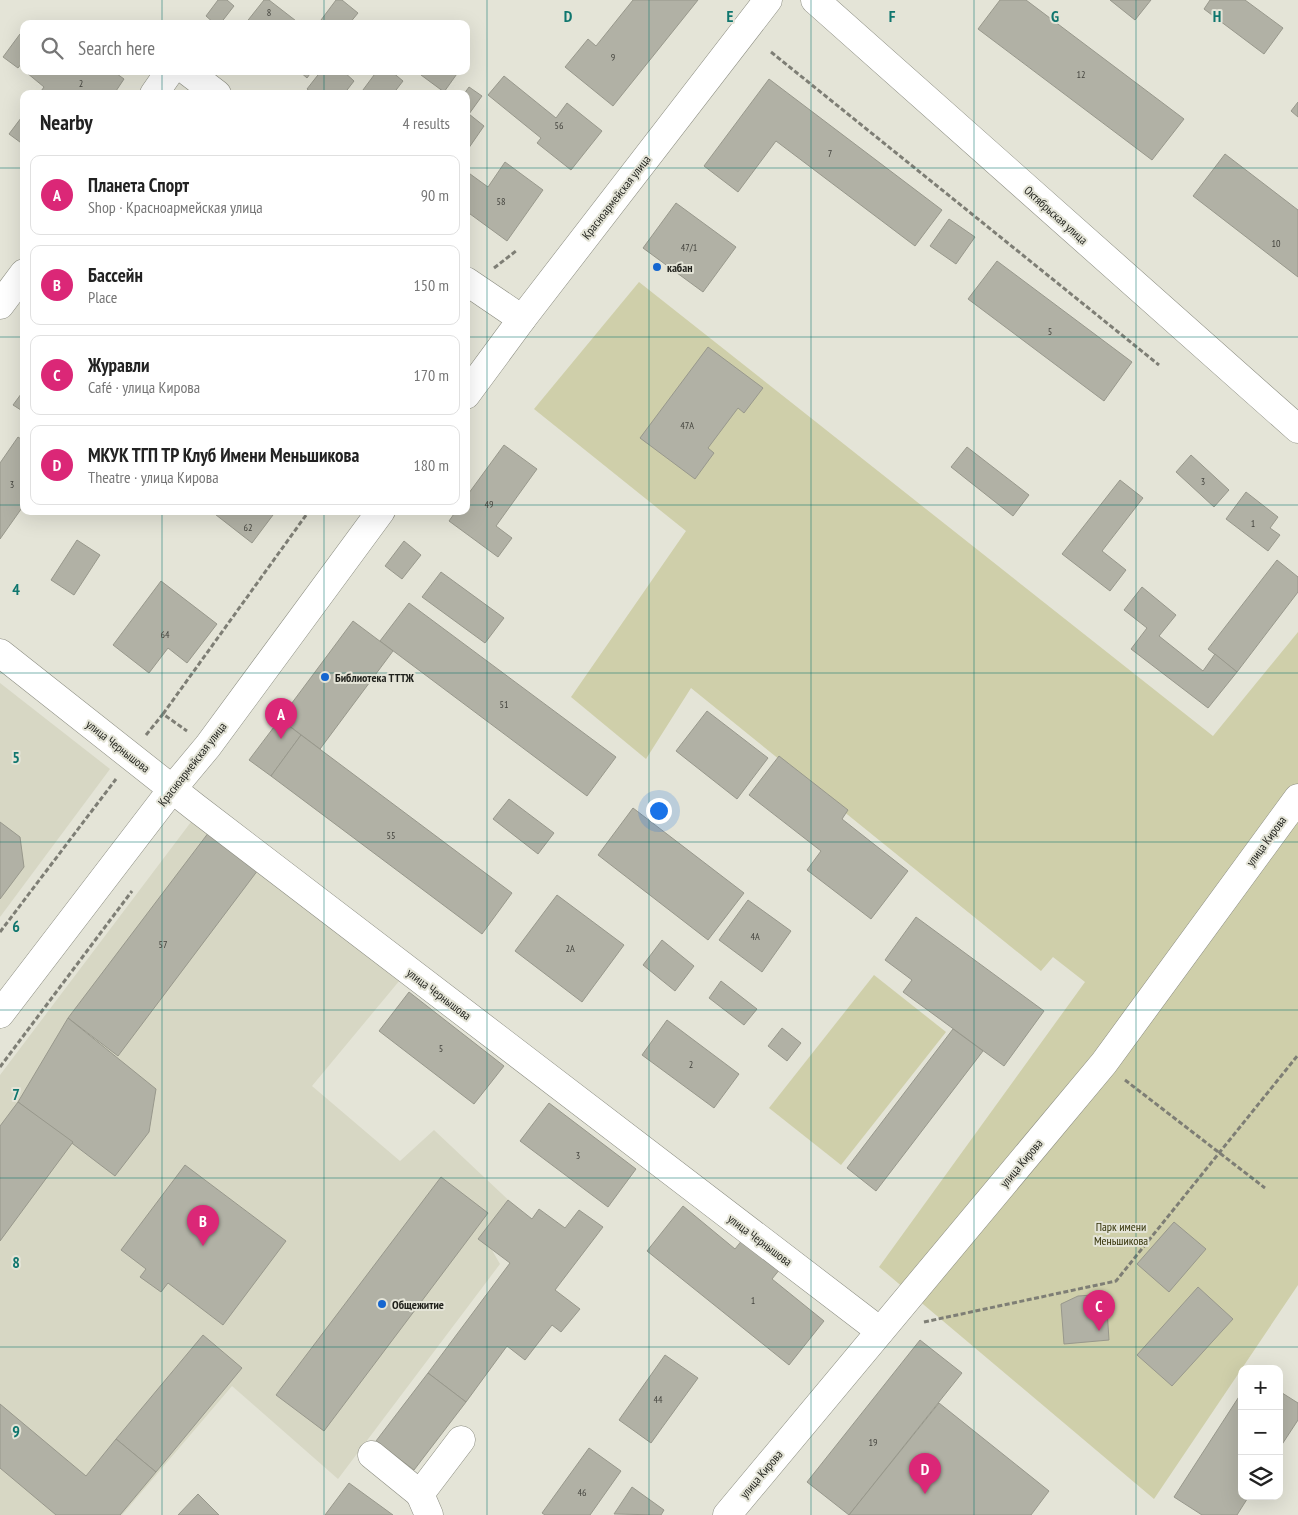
<!DOCTYPE html>
<meta charset="utf-8">
<style>
body{margin:0;font-family:"PT Sans Narrow",sans-serif;background:#f2f2f2;color:#222}
.controls{position:absolute;right:15px;bottom:15px;display:grid;overflow:hidden;border-radius:10px;box-shadow:0 5px 20px #0002}
.controls button{width:45px;height:45px;display:grid;place-items:center;padding:0;border:0;border-bottom:1px solid #e0e0e0;background:#fff;color:#222;font:25px sans-serif}
.you{position:absolute;left:658px;top:810px;width:18px;height:18px;margin:-12px;border:4px solid #fff;border-radius:50%;background:#1a73e8;box-shadow:0 0 0 8px #1a73e833}
.badge{display:grid;place-items:center;width:32px;height:32px;border-radius:50%;background:#db2777;color:#fff;font-size:16px;font-weight:700}
.pin{position:absolute;translate:-50% -41px;filter:drop-shadow(0 1px 2px #0008)}
.pin::after{content:'';position:absolute;top:26px;width:18px;height:15px;background:inherit;clip-path:polygon(0 0,100% 0,50% 100%)}
.list{margin:0;padding:0;list-style:none}
h2{display:flex;justify-content:space-between;align-items:center;height:65px;margin:0;padding:0 20px;font-size:21px}
h2 small{font-size:16px;font-weight:400;color:#767676}
.list li{display:grid;grid-template-columns:32px 1fr auto;gap:15px;align-items:center;box-sizing:border-box;height:80px;margin:0 10px 10px;padding:0 10px;border:1px solid #e0e0e0;border-radius:10px}
.list b{display:block;font-size:19px;white-space:nowrap}
.list p{margin:0;font-size:16px;white-space:nowrap;color:#767676}
.list em{font-size:16px;font-style:normal;color:#767676}
.icon{flex:none;width:28px;height:28px;fill:none;stroke:currentColor;stroke-width:2;stroke-linecap:round;stroke-linejoin:round}
.map{position:relative;flex:none;width:1298px;height:1515px;overflow:hidden}
.search{position:absolute;background:#fff;box-shadow:0 5px 20px #0002;left:20px;top:20px;width:450px;height:55px;display:flex;align-items:center;gap:12px;box-sizing:border-box;padding:0 18px;border-radius:10px;color:#767676;font-size:19px}
.panel{position:absolute;background:#fff;box-shadow:0 5px 20px #0002;left:20px;top:90px;width:450px;height:425px;border-radius:10px}
.map>svg:first-child{display:block}
.built{fill:#d7d7c4}
.green{fill:#cfcfaa}
.building{fill:#b1b1a5;stroke:#98988c}
.lines{fill:none;stroke-linecap:round;stroke-linejoin:round}
.minor-casing{stroke:#8b8c80;stroke-width:29}
.path{stroke:#7e7e75;stroke-width:3;stroke-dasharray:5 2.5;stroke-linecap:butt}
.minor{stroke:#fff;stroke-width:28}
.grid{fill:none;stroke:#0f766e;stroke-width:1;stroke-opacity:0.55}
.poi-dot{fill:#1566d0;stroke:#e4e4d7;stroke-width:2}
.labels{text-anchor:middle;dominant-baseline:central;stroke-width:4;stroke-linejoin:round;paint-order:stroke}
.number-label{font-size:10px;fill:#44443e}
.street-label{font-size:12px;fill:#1f201b;stroke:#e4e4d7}
.poi-label{font-size:12px;font-weight:bold;fill:#1f201b;stroke:#e4e4d7;text-anchor:start}
.park-label{font-size:12px;fill:#343308;stroke:#e4e4d7}
.grid-label{font-size:16px;text-anchor:middle;font-weight:bold;fill:#0f766e;stroke:#e4e4d7;stroke-width:4;stroke-linejoin:round;paint-order:stroke}
</style>
<div class="map">
<svg width="1298" height="1515" viewBox="0 0 1298 1515">
<rect width="100%" height="100%" fill="#e4e4d7"/>
<g class="built">
<polygon points="0,683 110,769 0,917"/>
<polygon points="194,818 400,980 312,1086 400,1161 434,1130 519,1210 489,1245 500,1264 338,1479 232,1386 122,1515 0,1515 0,1075"/>
</g>
<g class="green">
<polygon points="639,282 1213,736 1298,632 1298,1285 1154,1499 879,1267 1085,982 1053,957 1041,971 691,688 646,759 571,697 686,531 534,409"/>
<polygon points="874,975 946,1032 841,1165 769,1108"/>
</g>
<g class="building">
<polygon points="218,0 227,0 234,6 220,24 215,24 206,16"/>
<polygon points="264,0 269,0 300,24 245,24"/>
<polygon points="336,0 342,0 358,13 349,24 318,24"/>
<polygon points="633,0 698,0 613,106 565,67 588,39 596,46"/>
<polygon points="1000,0 1026,0 1184,119 1152,160 978,29"/>
<polygon points="1110,0 1151,0 1135,20"/>
<polygon points="1210,0 1245,0 1283,28 1264,54 1204,9"/>
<polygon points="20,34 24,37 24,60 18,68 3,57"/>
<polygon points="28,71 113,71 124,79 114,94 99,92 98,94 39,94 44,87 27,73"/>
<polygon points="299,71 312,71 307,78"/>
<polygon points="321,71 343,71 354,81 344,94 313,94 307,89"/>
<polygon points="377,71 391,71 403,81 393,94 360,94"/>
<polygon points="424,71 459,71 444,92 421,75"/>
<polygon points="504,76 556,118 567,103 602,131 571,170 537,143 541,138 488,95"/>
<polygon points="769,79 942,210 915,246 776,141 738,192 704,166"/>
<polygon points="469,87 482,96 469,114 484,126 466,152 466,94 464,94"/>
<polygon points="1298,102 1298,117 1291,111"/>
<polygon points="24,114 24,145 9,134"/>
<polygon points="1225,154 1298,210 1298,277 1193,196"/>
<polygon points="505,162 543,190 507,241 466,211 466,171 488,187"/>
<polygon points="676,203 736,247 703,292 643,248"/>
<polygon points="949,219 975,237 956,264 930,246"/>
<polygon points="997,261 1132,362 1104,401 968,299"/>
<polygon points="708,347 763,388 744,413 738,408 708,448 714,453 695,479 640,438"/>
<polygon points="24,390 24,412 13,405"/>
<polygon points="18,437 24,441 24,505 0,539 0,463"/>
<polygon points="504,445 537,469 496,526 512,538 498,557 449,521 456,511 466,511 466,497"/>
<polygon points="967,447 1029,495 1013,516 951,467"/>
<polygon points="1191,455 1229,490 1214,507 1176,472"/>
<polygon points="1120,480 1143,498 1102,551 1126,570 1110,591 1062,554"/>
<polygon points="1246,492 1278,517 1270,528 1280,535 1268,551 1226,519"/>
<polygon points="211,511 276,511 252,543"/>
<polygon points="77,540 100,555 74,595 51,580"/>
<polygon points="404,541 421,555 402,579 385,566"/>
<polygon points="1277,560 1298,577 1298,592 1237,672 1208,649"/>
<polygon points="441,572 504,618 485,643 422,597"/>
<polygon points="161,581 217,624 187,663 168,648 149,673 113,645"/>
<polygon points="1142,587 1176,615 1159,636 1203,671 1215,654 1237,672 1208,708 1131,649 1147,628 1124,610"/>
<polygon points="409,603 616,757 587,796 380,641"/>
<polygon points="353,621 393,651 320,749 280,719"/>
<polygon points="707,711 768,758 737,799 676,751"/>
<polygon points="280,719 301,735 271,776 249,760"/>
<polygon points="301,735 512,893 482,934 271,776"/>
<polygon points="779,756 848,810 842,819 908,871 871,919 807,870 821,851 749,795"/>
<polygon points="509,799 554,833 538,854 493,819"/>
<polygon points="633,808 744,893 708,940 598,855"/>
<polygon points="0,822 20,837 24,867 0,899"/>
<polygon points="209,832 258,870 118,1056 68,1018"/>
<polygon points="557,895 624,945 582,1002 515,951"/>
<polygon points="748,900 791,931 762,972 719,940"/>
<polygon points="916,917 1044,1011 1004,1066 903,992 912,980 885,960"/>
<polygon points="662,940 694,966 675,991 643,965"/>
<polygon points="721,981 757,1009 744,1025 709,998"/>
<polygon points="409,992 504,1066 474,1104 379,1031"/>
<polygon points="68,1018 156,1089 149,1132 115,1176 18,1102"/>
<polygon points="667,1020 739,1074 714,1108 642,1055"/>
<polygon points="782,1028 801,1043 787,1061 768,1046"/>
<polygon points="953,1029 983,1051 876,1191 847,1168"/>
<polygon points="18,1102 73,1142 0,1241 0,1126"/>
<polygon points="549,1103 636,1169 608,1207 520,1141"/>
<polygon points="185,1165 286,1241 223,1325 168,1283 161,1292 140,1277 146,1269 121,1250"/>
<polygon points="441,1177 488,1213 324,1431 276,1395"/>
<polygon points="508,1200 532,1219 539,1209 565,1228 579,1210 603,1227 555,1290 580,1309 561,1332 552,1325 525,1360 507,1346 466,1402 428,1373 510,1263 478,1239"/>
<polygon points="683,1206 735,1249 747,1234 784,1264 772,1279 824,1321 789,1365 647,1251"/>
<polygon points="1174,1222 1206,1249 1169,1292 1137,1264"/>
<polygon points="1198,1287 1233,1319 1172,1386 1137,1355"/>
<polygon points="1106,1294 1109,1340 1064,1344 1061,1304 1078,1296"/>
<polygon points="203,1335 242,1368 156,1472 116,1439"/>
<polygon points="920,1340 962,1373 849,1515 807,1482"/>
<polygon points="665,1355 698,1378 651,1443 619,1420"/>
<polygon points="428,1373 466,1402 414,1470 376,1441"/>
<polygon points="1279,1391 1298,1403 1298,1420 1279,1449"/>
<polygon points="1242,1392 1242,1496 1249,1496 1237,1515 1202,1515 1174,1497"/>
<polygon points="939,1403 1049,1491 1031,1515 849,1515"/>
<polygon points="0,1404 86,1476 116,1439 156,1472 120,1515 56,1515 0,1468"/>
<polygon points="589,1448 621,1471 590,1515 545,1515 542,1513"/>
<polygon points="349,1483 393,1515 325,1515"/>
<polygon points="632,1487 664,1510 661,1515 614,1514"/>
<polygon points="198,1494 219,1515 178,1515"/>
</g>
<g class="lines">
<defs>
<g id="minor">
<polyline points="815,0 1298,429"/>
<polyline points="187,71 217,94"/>
<polyline points="154,94 170,71"/>
<polyline points="466,281 522,319"/>
<polyline points="0,305 24,273"/>
<polyline points="466,395 522,319 768,0"/>
<polyline points="0,653 195,807 880,1331"/>
<polyline points="0,1014 173,788 208,746 381,511"/>
<polyline points="372,1455 420,1494"/>
<polyline points="429,1515 420,1494 461,1440"/>
<polyline points="727,1515 1104,1063 1298,798"/>
</g>
</defs>
<use href="#minor" class="minor-casing"/>
<g class="path">
<polyline points="771,52 1159,365"/>
<polyline points="494,268 516,251"/>
<polyline points="163,714 309,511"/>
<polyline points="146,735 163,714 187,731"/>
<polyline points="0,932 116,779"/>
<polyline points="0,1067 132,891"/>
<polyline points="1125,1080 1265,1188"/>
<polyline points="924,1322 1116,1281 1298,1055"/>
</g>
<use href="#minor" class="minor"/>
</g>
<path class="grid" d="M162,0V24M324,0V24M487,0V1515M649,0V1515M811,0V1515M974,0V1515M1136,0V1515M162,71V94M324,71V94M0,168H24M466,168H1298M0,337H24M466,337H1298M0,505H24M466,505H1298M162,511V1515M324,511V1515M0,673H1298M0,842H1298M0,1010H1298M0,1178H1298M0,1347H1298"/>
<g class="poi-dot">
<circle cx="657" cy="267" r="5"/>
<circle cx="325" cy="677" r="5"/>
<circle cx="382" cy="1304" r="5"/>
</g>
<g class="labels">
<g class="number-label">
<text x="269" y="12">8</text>
<text x="613" y="57">9</text>
<text x="1081" y="74">12</text>
<text x="81" y="83">2</text>
<text x="559" y="125">56</text>
<text x="830" y="153">7</text>
<text x="501" y="201">58</text>
<text x="1276" y="243">10</text>
<text x="689" y="247">47/1</text>
<text x="1050" y="331">5</text>
<text x="687" y="425">47А</text>
<text x="1203" y="481">3</text>
<text x="12" y="484">3</text>
<text x="489" y="504">49</text>
<text x="1253" y="523">1</text>
<text x="248" y="527">62</text>
<text x="165" y="634">64</text>
<text x="504" y="704">51</text>
<text x="391" y="835">55</text>
<text x="755" y="936">4А</text>
<text x="163" y="944">57</text>
<text x="570" y="948">2А</text>
<text x="441" y="1048">5</text>
<text x="691" y="1064">2</text>
<text x="578" y="1155">3</text>
<text x="753" y="1300">1</text>
<text x="658" y="1399">44</text>
<text x="873" y="1442">19</text>
<text x="582" y="1492">46</text>
</g>
<g class="street-label">
<text transform="translate(616 197) rotate(-52)">Красноармейская улица</text>
<text transform="translate(1056 215) rotate(42)">Октябрьская улица</text>
<text transform="translate(118 746) rotate(38)">улица Чернышова</text>
<text transform="translate(192 764) rotate(-52)">Красноармейская улица</text>
<text transform="translate(1266 841) rotate(-54)">улица Кирова</text>
<text transform="translate(439 994) rotate(37)">улица Чернышова</text>
<text transform="translate(1021 1163) rotate(-50)">улица Кирова</text>
<text transform="translate(760 1240) rotate(37)">улица Чернышова</text>
<text transform="translate(761 1474) rotate(-50)">улица Кирова</text>
</g>
<g class="poi-label">
<text x="667" y="267">кабан</text>
<text x="335" y="677">Библиотека ТТТЖ</text>
<text x="392" y="1304">Общежитие</text>
</g>
<g class="park-label">
<text x="1121" y="1226">Парк имени<tspan x="1121" dy="14">Меньшикова</tspan></text>
</g>
</g>
<g class="grid-label">
<text x="568" y="22">D</text>
<text x="730" y="22">E</text>
<text x="892" y="22">F</text>
<text x="1055" y="22">G</text>
<text x="1217" y="22">H</text>
<text x="16" y="595">4</text>
<text x="16" y="763">5</text>
<text x="16" y="932">6</text>
<text x="16" y="1100">7</text>
<text x="16" y="1268">8</text>
<text x="16" y="1437">9</text>
</g>
</svg>
<div class="controls">
<button>+</button>
<button>−</button>
<button><svg class="icon" aria-label="layers" viewBox="0 0 24 24"><path d="M12 4l9 5-9 5-9-5zM3 14l9 5 9-5"/></svg></button>
</div>
<div class="you"></div>
<div class="pin badge" style="left:281px;top:739px">A</div>
<div class="pin badge" style="left:203px;top:1246px">B</div>
<div class="pin badge" style="left:1099px;top:1331px">C</div>
<div class="pin badge" style="left:925px;top:1494px">D</div>
<div class="search"><svg class="icon" aria-label="search" viewBox="0 0 24 24"><circle cx="10" cy="10" r="6"/><path d="M15 15l6 6"/></svg>Search here</div>
<section class="panel">
<h2>Nearby<small>4 results</small></h2>
<ul class="list">
<li><span class="badge">A</span><div><b>Планета Спорт</b><p>Shop · Красноармейская улица</p></div><em>90 m</em></li>
<li><span class="badge">B</span><div><b>Бассейн</b><p>Place</p></div><em>150 m</em></li>
<li><span class="badge">C</span><div><b>Журавли</b><p>Café · улица Кирова</p></div><em>170 m</em></li>
<li><span class="badge">D</span><div><b>МКУК ТГП ТР Клуб Имени Меньшикова</b><p>Theatre · улица Кирова</p></div><em>180 m</em></li>
</ul>
</section>
</div>
